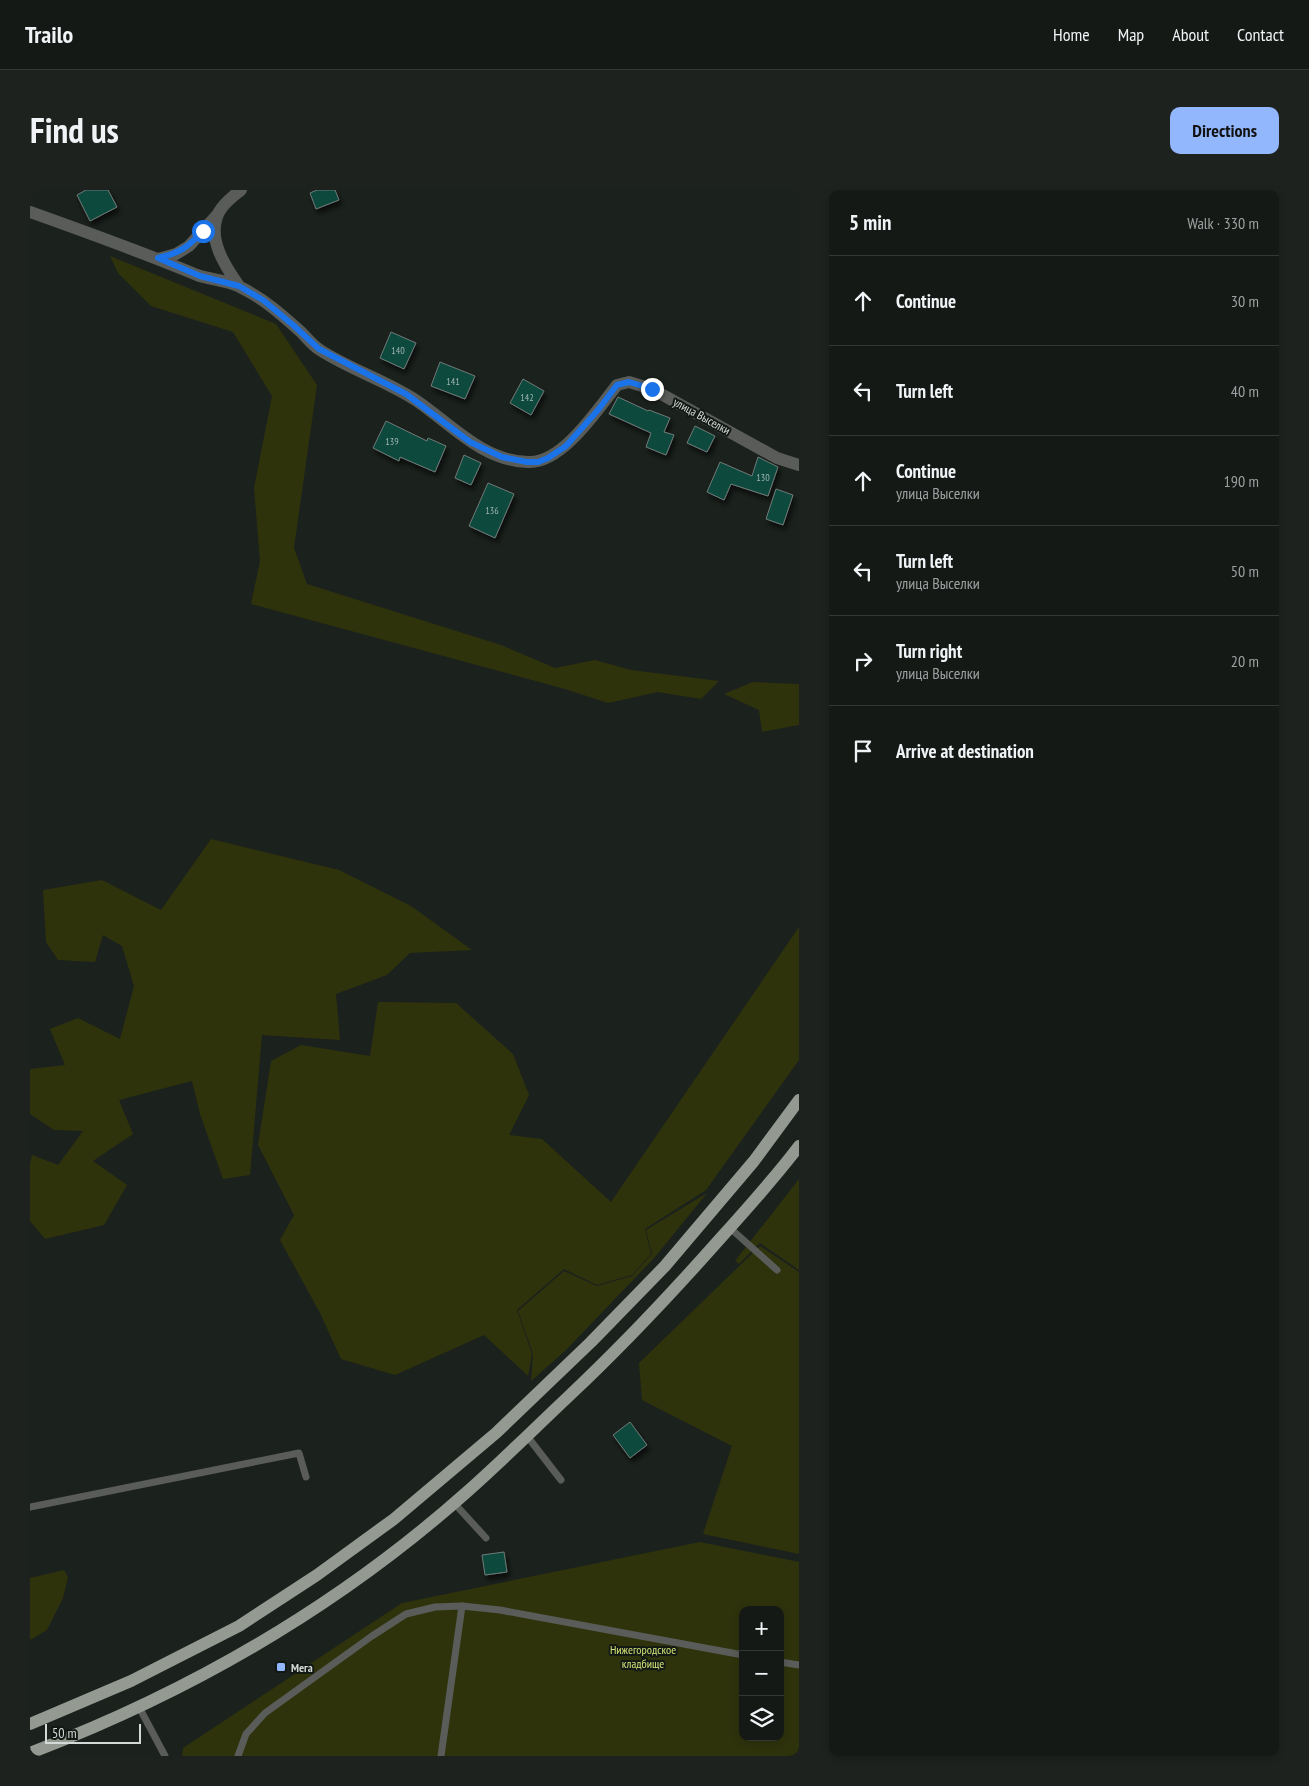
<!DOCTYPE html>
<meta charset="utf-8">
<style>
body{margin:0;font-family:"PT Sans Narrow",sans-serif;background:#1d221f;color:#f1f3f6}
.controls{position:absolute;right:15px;bottom:15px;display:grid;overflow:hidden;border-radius:10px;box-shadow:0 2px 8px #0003}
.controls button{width:45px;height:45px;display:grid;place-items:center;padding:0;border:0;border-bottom:1px solid #333835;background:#141916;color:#f1f3f6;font:25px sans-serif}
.scale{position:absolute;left:15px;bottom:12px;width:96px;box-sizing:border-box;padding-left:5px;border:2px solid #d4d8d6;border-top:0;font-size:14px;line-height:18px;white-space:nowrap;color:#d4d8d6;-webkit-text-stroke:4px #121814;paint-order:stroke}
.stop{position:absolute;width:15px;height:15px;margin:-11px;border:4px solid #1a73e8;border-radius:50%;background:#fff}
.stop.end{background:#1a73e8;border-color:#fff;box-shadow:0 1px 5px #0008}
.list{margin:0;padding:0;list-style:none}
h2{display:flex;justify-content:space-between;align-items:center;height:65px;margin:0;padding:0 20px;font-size:21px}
h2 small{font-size:16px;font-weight:400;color:#9da0a1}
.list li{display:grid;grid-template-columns:32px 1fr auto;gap:15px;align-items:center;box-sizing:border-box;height:90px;padding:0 20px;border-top:1px solid #333835}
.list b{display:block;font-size:19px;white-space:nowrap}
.list p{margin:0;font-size:16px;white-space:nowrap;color:#9da0a1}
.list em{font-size:16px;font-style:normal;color:#9da0a1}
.icon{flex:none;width:28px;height:28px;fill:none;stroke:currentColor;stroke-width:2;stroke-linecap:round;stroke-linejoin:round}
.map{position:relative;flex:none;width:769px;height:1566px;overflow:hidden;border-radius:10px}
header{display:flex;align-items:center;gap:30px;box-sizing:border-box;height:70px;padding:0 25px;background:#141916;border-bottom:1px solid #333835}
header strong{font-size:24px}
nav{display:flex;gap:28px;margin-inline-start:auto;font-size:18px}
.intro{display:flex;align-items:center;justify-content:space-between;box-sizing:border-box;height:120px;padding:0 30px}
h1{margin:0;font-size:35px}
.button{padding:12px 22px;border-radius:10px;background:#93b7fd;color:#111;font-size:18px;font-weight:700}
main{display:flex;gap:30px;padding:0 30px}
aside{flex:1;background:#141916;border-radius:10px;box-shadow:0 2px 8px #0003}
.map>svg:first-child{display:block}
.green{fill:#2f330c;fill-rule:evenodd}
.building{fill:#0a483e;stroke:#717b78;filter:url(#shadow)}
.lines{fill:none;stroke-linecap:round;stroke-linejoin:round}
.lane{stroke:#5a5c59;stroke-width:7}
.street{stroke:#5a5c59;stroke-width:12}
.primary{stroke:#949992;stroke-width:12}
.route{stroke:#1a73e8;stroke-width:6}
.poi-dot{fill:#93b7fd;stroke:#121814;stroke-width:2}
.labels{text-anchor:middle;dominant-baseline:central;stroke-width:4;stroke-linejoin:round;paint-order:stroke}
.number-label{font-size:10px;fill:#a2b4b0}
.street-label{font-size:12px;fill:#d4d8d6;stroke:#121814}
.park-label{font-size:12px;fill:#d3e276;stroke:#121814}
.poi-label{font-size:12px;font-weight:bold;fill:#d4d8d6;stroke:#121814;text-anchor:start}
</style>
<header>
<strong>Trailo</strong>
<nav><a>Home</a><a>Map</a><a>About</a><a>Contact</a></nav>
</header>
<div class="intro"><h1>Find us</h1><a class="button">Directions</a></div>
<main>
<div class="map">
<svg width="769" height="1566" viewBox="0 0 769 1566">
<defs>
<filter id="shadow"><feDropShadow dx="2.5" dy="4.5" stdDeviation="2.5" flood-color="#0009"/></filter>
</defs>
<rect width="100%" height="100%" fill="#1b211d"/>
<g class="green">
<polygon points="80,66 246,134 287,195 264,358 277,394 471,455 525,478 565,470 601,480 689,491 671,509 628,502 578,513 535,499 221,414 230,371 224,298 242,206 203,142 121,116 88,83"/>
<polygon points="723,492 769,494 769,535 732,542 729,520 694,504"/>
<polygon points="181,649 309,680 381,716 442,760 380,763 357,785 306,804 310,850 232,845 220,985 193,989 170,924 162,891 89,910 103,944 63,971 97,995 74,1035 15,1049 0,1031 0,974 2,965 28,975 53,941 24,940 0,924 0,879 35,875 20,839 48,828 90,849 104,796 92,756 73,745 65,772 28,770 16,752 13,700 72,690 131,720"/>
<polygon points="769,737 769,870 676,1000 615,1039 621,1064 602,1085 567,1095 534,1079 487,1120 502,1164 498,1186 454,1145 365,1185 311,1169 290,1123 250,1050 264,1025 228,955 241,871 271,855 340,866 348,812 426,813 483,864 499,905 479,945 512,949 581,1012"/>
<polygon points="769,989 769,1080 730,1053 709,1074 705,1071"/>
<polygon points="677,1003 625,1067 536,1160 501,1191 503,1164 488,1121 534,1081 567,1096 602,1086 622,1064 616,1040"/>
<polygon points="730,1056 769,1082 769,1364 673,1344 702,1256 612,1210 609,1173"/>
<path d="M670,1352L769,1372V1566H152L153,1558L372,1413ZM713,1420H750V1547H713Z"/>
<polygon points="34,1380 38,1387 33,1408 17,1440 0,1450 0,1388"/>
</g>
<g class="building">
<polygon points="56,0 78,0 87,17 60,31 47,5"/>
<polygon points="287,0 305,0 309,10 286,19 280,3"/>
<polygon points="361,142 386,153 374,179 350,168"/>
<polygon points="410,172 445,186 435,209 401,196"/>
<polygon points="493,189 514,201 501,225 480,213"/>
<polygon points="588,207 618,221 619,220 640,228 634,242 644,245 636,265 616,257 621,243 579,224"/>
<polygon points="356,231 397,251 398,248 416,256 405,282 370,267 369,271 343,258"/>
<polygon points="665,236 685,246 677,262 657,253"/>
<polygon points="434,265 451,273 441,295 425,288"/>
<polygon points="728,267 748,277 738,306 701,294 694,310 677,302 690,272 722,286"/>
<polygon points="458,293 484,304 465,348 439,336"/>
<polygon points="746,299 763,305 753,335 736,329"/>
<polygon points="600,1232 617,1255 600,1268 583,1245"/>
<polygon points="474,1362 477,1382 455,1385 452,1365"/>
</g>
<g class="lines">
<g class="lane">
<polyline points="700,1038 747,1080"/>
<polyline points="497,1246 531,1290"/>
<polyline points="424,1313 456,1348"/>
<polyline points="0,1317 269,1263 276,1287"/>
<polyline points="750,1472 769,1475"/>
<polyline points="109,1517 135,1566"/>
<polyline points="208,1566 216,1544 235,1523 342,1446 376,1424 405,1417 432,1416 470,1420 713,1465"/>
<polyline points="411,1566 432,1416"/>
</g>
<g class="street">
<path d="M0,22C56,42 112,62 167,85C181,90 197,90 210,97C233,108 252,125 271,142C277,148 283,156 290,160C321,180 357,191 387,211C422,235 453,271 498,272C532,274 568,219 587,195L599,192L622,199L747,268L769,275"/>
<polyline points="128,69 146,64 159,56 187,25"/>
<path d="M209,96C195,76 176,48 189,22C194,13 203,6 211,0"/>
</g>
<g class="primary">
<polyline points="0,1534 101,1491 209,1436 287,1385 364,1329 466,1243 561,1152 635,1076 724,971 769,910"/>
<path d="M0,1563C160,1502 310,1415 438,1301C473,1270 506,1237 540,1205C592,1156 641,1104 688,1051C716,1020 744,989 769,956"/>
</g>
</g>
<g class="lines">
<path class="route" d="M173,41C158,57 150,63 128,68L170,86L209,96L233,110L263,135L289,159L376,204L440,252L472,267L497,272H508L518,268L536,256L568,220L587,195L599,192L622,199"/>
</g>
<rect class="poi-dot" x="246" y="1472" width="10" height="10" rx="2.5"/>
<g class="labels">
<g class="number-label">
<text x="368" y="160">140</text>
<text x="423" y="191">141</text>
<text x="497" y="207">142</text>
<text x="362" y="251">139</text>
<text x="733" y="287">130</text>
<text x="462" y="320">136</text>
</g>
<g class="street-label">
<text transform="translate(672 226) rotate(29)">улица Выселки</text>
</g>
<g class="park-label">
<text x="613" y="1459">Нижегородское<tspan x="613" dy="14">кладбище</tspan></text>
</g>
<g class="poi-label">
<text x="261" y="1477">Мега</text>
</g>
</g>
</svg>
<div class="controls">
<button>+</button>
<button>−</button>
<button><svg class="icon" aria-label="layers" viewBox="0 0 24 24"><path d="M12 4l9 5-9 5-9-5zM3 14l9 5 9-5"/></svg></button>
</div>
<div class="scale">50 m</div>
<div class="stop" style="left:173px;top:41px"></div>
<div class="stop end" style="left:622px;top:199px"></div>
</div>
<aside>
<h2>5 min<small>Walk · 330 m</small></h2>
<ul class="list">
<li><svg class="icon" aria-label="ahead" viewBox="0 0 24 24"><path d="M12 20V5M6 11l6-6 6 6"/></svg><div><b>Continue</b></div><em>30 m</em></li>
<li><svg class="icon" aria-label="left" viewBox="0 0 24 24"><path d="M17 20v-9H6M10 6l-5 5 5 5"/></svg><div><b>Turn left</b></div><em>40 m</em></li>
<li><svg class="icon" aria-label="ahead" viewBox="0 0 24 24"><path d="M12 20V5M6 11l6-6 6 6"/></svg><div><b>Continue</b><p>улица Выселки</p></div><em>190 m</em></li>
<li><svg class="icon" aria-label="left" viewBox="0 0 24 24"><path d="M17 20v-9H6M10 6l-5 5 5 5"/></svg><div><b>Turn left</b><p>улица Выселки</p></div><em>50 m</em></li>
<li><svg class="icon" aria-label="right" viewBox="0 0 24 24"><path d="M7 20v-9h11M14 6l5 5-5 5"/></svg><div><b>Turn right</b><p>улица Выселки</p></div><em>20 m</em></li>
<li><svg class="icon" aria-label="arrive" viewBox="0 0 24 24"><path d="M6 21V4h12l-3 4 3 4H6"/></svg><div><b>Arrive at destination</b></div></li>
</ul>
</aside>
</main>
